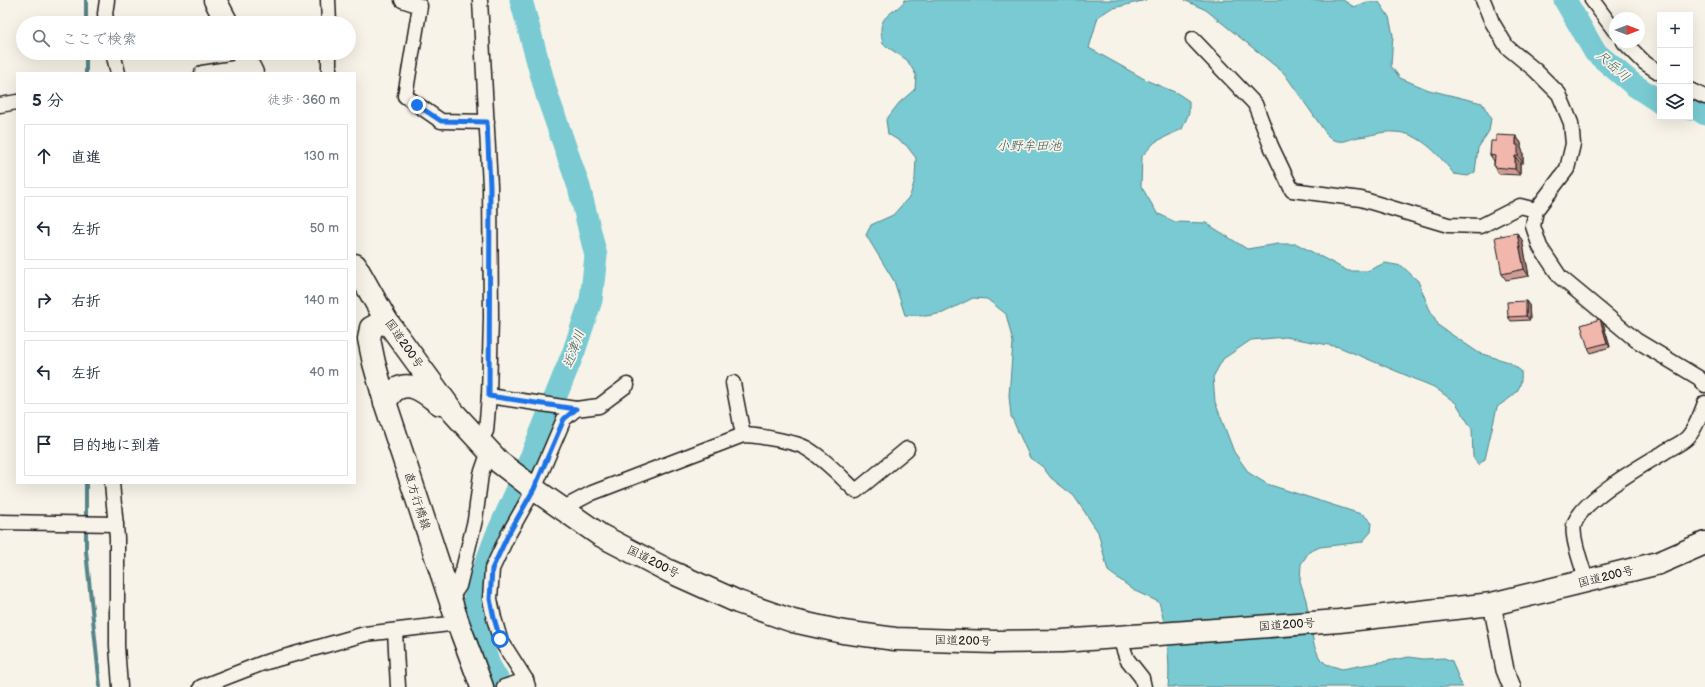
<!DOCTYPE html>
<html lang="ja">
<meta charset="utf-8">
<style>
body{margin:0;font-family:"Balsamiq Sans","Klee One",sans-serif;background:#f6f6f7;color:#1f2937}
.controls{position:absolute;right:12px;top:12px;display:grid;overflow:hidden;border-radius:0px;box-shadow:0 4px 16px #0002}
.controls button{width:36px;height:36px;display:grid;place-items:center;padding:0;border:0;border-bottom:1px solid #e0e1e3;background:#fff;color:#1f2937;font:20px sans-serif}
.compass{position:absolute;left:1609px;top:12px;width:36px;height:36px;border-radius:50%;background:#fff;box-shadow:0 4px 16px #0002;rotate:90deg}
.stop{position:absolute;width:12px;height:12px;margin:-9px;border:3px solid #1a73e8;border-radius:50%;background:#fff}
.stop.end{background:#1a73e8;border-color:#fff;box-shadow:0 1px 4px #0008}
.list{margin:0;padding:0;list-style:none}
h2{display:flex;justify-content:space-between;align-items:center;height:52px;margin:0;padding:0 16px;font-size:17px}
h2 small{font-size:13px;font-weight:400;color:#747a83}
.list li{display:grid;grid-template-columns:26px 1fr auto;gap:12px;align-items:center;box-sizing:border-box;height:64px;margin:0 8px 8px;padding:0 8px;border:1px solid #e0e1e3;border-radius:0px}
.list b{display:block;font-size:15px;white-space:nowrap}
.list em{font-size:13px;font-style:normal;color:#747a83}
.icon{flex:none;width:22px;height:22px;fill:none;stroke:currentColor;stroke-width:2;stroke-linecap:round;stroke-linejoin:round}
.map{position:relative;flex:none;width:1705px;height:687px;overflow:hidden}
.search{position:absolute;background:#fff;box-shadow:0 4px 16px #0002;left:16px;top:16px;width:340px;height:44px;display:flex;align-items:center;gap:10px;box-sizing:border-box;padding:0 14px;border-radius:22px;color:#747a83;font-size:15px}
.panel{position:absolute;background:#fff;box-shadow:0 4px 16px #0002;left:16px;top:72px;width:340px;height:412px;border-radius:0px}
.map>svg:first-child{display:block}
.water{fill:#79cad2;stroke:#548489}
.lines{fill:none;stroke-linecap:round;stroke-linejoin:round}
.stream{stroke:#548489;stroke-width:4}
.river{stroke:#79cad2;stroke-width:23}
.minor-casing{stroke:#1c1c1c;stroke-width:17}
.tertiary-casing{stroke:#1c1c1c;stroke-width:20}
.primary-casing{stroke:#1c1c1c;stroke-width:25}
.trunk-casing{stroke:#1c1c1c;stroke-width:25}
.minor{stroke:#f7f3e8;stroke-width:14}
.tertiary{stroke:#f7f3e8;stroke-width:17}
.primary{stroke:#f7f3e8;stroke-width:22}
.trunk{stroke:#f7f3e8;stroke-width:22}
.wall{fill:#cf9d94;stroke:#1c1c1c}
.shaded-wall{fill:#a98078;stroke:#1c1c1c}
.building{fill:#f1b7ac;stroke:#1c1c1c}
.route{stroke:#1a73e8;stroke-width:5}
.labels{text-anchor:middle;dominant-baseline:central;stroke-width:3.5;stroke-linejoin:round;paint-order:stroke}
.street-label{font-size:12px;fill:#1c1c1c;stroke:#f7f3e8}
.water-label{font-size:13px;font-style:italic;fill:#3d595c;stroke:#f7f3e8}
</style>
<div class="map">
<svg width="1705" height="687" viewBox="0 0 1705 687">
<rect width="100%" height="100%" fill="#f7f3e8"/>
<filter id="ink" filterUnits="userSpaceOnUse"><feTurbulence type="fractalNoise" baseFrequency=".025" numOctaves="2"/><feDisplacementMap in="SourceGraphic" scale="8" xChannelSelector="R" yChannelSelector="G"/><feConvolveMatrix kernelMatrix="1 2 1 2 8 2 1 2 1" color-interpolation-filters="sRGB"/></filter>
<g filter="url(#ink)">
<g class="water">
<path d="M905,0H1146L1110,9L1098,17L1089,48L1148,81L1177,93L1189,101V113L1182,129L1155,142L1142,156L1141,186L1157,213L1175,222L1206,223L1247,249L1278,244H1297L1348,271H1367L1385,263L1402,266L1418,281L1429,308L1439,326L1479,353L1509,362L1521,371C1523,393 1512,396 1497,407L1485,459L1478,465L1473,457L1472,429L1456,403L1434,387L1339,347L1286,337L1251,340L1223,359L1213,377L1215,402L1234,452L1249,473L1267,484L1364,515L1372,523L1371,532L1362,542L1320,547L1309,552L1301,564L1300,581L1306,600L1314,645L1319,657L1326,664L1342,669L1409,657L1423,659L1444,658L1452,661L1462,687H1168C1171,664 1166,625 1159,602L1135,591L1108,571L1098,532L1074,496L1051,478L1042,466L1030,458L1011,416L1009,396L1013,342L1006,314L987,299L973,298L943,313L926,316L905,315L894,281L866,235L871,225L893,215L910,196L915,179L916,158L906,145L888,134L886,120L899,103L915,89L916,75L907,60L883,44C879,25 880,20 896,9C900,6 902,4 905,0Z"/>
<path d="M1184,0H1343L1354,7L1367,2H1379L1389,17L1393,35L1391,66L1400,78L1429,90L1482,103L1491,118L1489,131L1478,148L1475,172L1468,176L1454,174C1438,154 1420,132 1393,132C1382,131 1370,136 1359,137C1344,140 1346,144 1330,139L1284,73L1206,10Z"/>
</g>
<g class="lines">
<g class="stream">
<polyline points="86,0 86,23"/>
<polyline points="86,53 86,73"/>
<polyline points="86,483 86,551 100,687"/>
</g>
<g class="river">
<polyline points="1565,0 1595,52 1634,85 1660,102"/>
<polyline points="1690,109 1696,108 1705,114"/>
<polyline points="502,687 489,665 476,625 475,598 483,572 496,537 521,482 574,351 591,300 596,256 579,187 547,95 521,0"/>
</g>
<defs>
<g id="minor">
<polyline points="328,0 329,23"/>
<polyline points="402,0 420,6 405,96 441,121 487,122"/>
<polyline points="480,0 490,186 491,317 489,396 486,431 480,441"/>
<polyline points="1483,0 1492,22 1507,47 1535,70 1559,94 1571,123 1573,144 1567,169 1536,210 1533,226 1540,247 1560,277 1589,301 1636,340 1699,378 1705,385"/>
<polyline points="1592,0 1615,31"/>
<polyline points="107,23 105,14 107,0"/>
<polyline points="1193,39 1255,104 1271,146 1292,190 1361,199 1448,225 1481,226 1520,206 1536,210"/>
<polyline points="1624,42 1645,63 1660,73"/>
<polyline points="113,53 118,73"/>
<polyline points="202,73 248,66"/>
<polyline points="329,73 329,53"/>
<polyline points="1690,90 1705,97"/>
<polyline points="0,105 17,102"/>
<polyline points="733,383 743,435"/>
<polyline points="489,396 576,409"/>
<polyline points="112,483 117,538 117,646 120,687"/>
<path d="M568,513L571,504L592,493L743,435C756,435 796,442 806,448C825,459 840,476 856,491L907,449"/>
<polyline points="0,522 116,524"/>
<path d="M1587,582C1583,569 1571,537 1574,525C1581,500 1641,466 1663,453C1670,448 1681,444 1687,438C1695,430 1701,414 1705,403"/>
<polyline points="450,599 459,586 475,520 481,474 489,451"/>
<polyline points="395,631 398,687"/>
<polyline points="1119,636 1127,659 1142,678 1144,687"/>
<polyline points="201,687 263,663 365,634 458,623"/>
<polyline points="504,687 526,680"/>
<polyline points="528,687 526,680 500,639 494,618 490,599 492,569 508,535 534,489 564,419 576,409 599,406 627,385"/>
</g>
<polyline id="tertiary" points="1492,604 1505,670 1512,687"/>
<polyline id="primary" points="386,320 371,328 369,339 374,363 385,402 458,623 482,687"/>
<g id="trunk">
<polyline points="215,0 227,23"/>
<polyline points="242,53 252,73"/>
<polyline points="355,265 386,320 453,412 499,462 534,489 600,535 669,571 738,602 793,621 843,632 895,639 995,642 1062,641 1339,621 1492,604 1659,563 1705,543"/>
<path d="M385,402C388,398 391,393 395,390C412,379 427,395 440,404"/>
</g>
</defs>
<use href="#minor" class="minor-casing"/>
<use href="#tertiary" class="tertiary-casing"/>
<use href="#primary" class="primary-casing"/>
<use href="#trunk" class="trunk-casing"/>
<use href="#minor" class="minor"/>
<use href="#tertiary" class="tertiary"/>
<use href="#primary" class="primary"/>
<use href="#trunk" class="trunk"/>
</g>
<g class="wall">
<polygon points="1516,136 1521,143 1521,148 1523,152 1523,163 1520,163 1520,175 1499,174 1494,167 1494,161 1490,155 1496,141"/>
<polygon points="1517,233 1522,240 1529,276 1506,280 1502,274"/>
<polygon points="1529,305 1530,320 1511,321 1508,317"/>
<polygon points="1600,319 1603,323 1610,347 1591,353 1588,348"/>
</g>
<g class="shaded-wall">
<polygon points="1516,136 1521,143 1521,148 1523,152 1523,163 1518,156 1516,145"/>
<polygon points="1515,156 1520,163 1520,175 1515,169"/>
<polygon points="1517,233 1522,240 1529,276 1524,269"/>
<polygon points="1526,301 1529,305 1530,320 1526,316"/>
<polygon points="1600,319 1603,323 1610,347 1607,343"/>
</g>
<g class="building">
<polygon points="1496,135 1516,136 1516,145 1518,145 1518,156 1515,156 1515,169 1494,167 1495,156 1490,155 1491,141 1496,141"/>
<polygon points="1517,233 1524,269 1502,274 1495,237"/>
<polygon points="1526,301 1526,316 1508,317 1507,302"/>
<polygon points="1600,319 1607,343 1588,348 1581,325"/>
</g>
</g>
<g class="lines" filter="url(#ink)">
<polyline class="route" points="417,105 441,121 487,122 490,186 489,396 576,409 564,419 534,489 508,535 492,569 490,599 494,618 500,639"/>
</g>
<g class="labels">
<g class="street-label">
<text transform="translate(404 344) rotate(55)">国道200号</text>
<text transform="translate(417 501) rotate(72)">直方行橋線</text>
<text transform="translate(653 562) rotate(27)">国道200号</text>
<text transform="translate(1606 577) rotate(-14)">国道200号</text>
<text transform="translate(1287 625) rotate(-4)">国道200号</text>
<text transform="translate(963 641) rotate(1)">国道200号</text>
</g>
<g class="water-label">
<text transform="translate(1613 66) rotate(42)">尺岳川</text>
<text x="1029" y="146">小野牟田池</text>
<text transform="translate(574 349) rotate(-70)">近津川</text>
</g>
</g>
</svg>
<div class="controls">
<button>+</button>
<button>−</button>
<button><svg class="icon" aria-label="layers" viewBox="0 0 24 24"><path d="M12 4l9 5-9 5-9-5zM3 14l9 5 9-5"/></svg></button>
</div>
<svg class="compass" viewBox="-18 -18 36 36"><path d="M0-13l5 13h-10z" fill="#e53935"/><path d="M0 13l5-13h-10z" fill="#747a83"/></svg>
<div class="stop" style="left:500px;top:639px"></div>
<div class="stop end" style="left:417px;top:105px"></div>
<div class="search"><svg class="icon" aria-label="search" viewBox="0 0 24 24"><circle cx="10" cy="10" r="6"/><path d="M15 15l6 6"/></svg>ここで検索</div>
<section class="panel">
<h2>5 分<small>徒歩 · 360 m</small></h2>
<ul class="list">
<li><svg class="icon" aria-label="ahead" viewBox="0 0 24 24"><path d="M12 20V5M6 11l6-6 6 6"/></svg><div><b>直進</b></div><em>130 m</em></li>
<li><svg class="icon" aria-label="left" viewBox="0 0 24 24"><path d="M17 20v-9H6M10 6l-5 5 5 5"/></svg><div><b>左折</b></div><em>50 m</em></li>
<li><svg class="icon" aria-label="right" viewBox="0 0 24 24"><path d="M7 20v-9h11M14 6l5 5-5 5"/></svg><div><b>右折</b></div><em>140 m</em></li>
<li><svg class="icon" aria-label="left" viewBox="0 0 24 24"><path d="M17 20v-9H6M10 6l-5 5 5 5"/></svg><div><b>左折</b></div><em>40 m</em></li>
<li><svg class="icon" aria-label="arrive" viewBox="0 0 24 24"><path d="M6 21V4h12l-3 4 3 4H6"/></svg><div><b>目的地に到着</b></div></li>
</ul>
</section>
</div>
